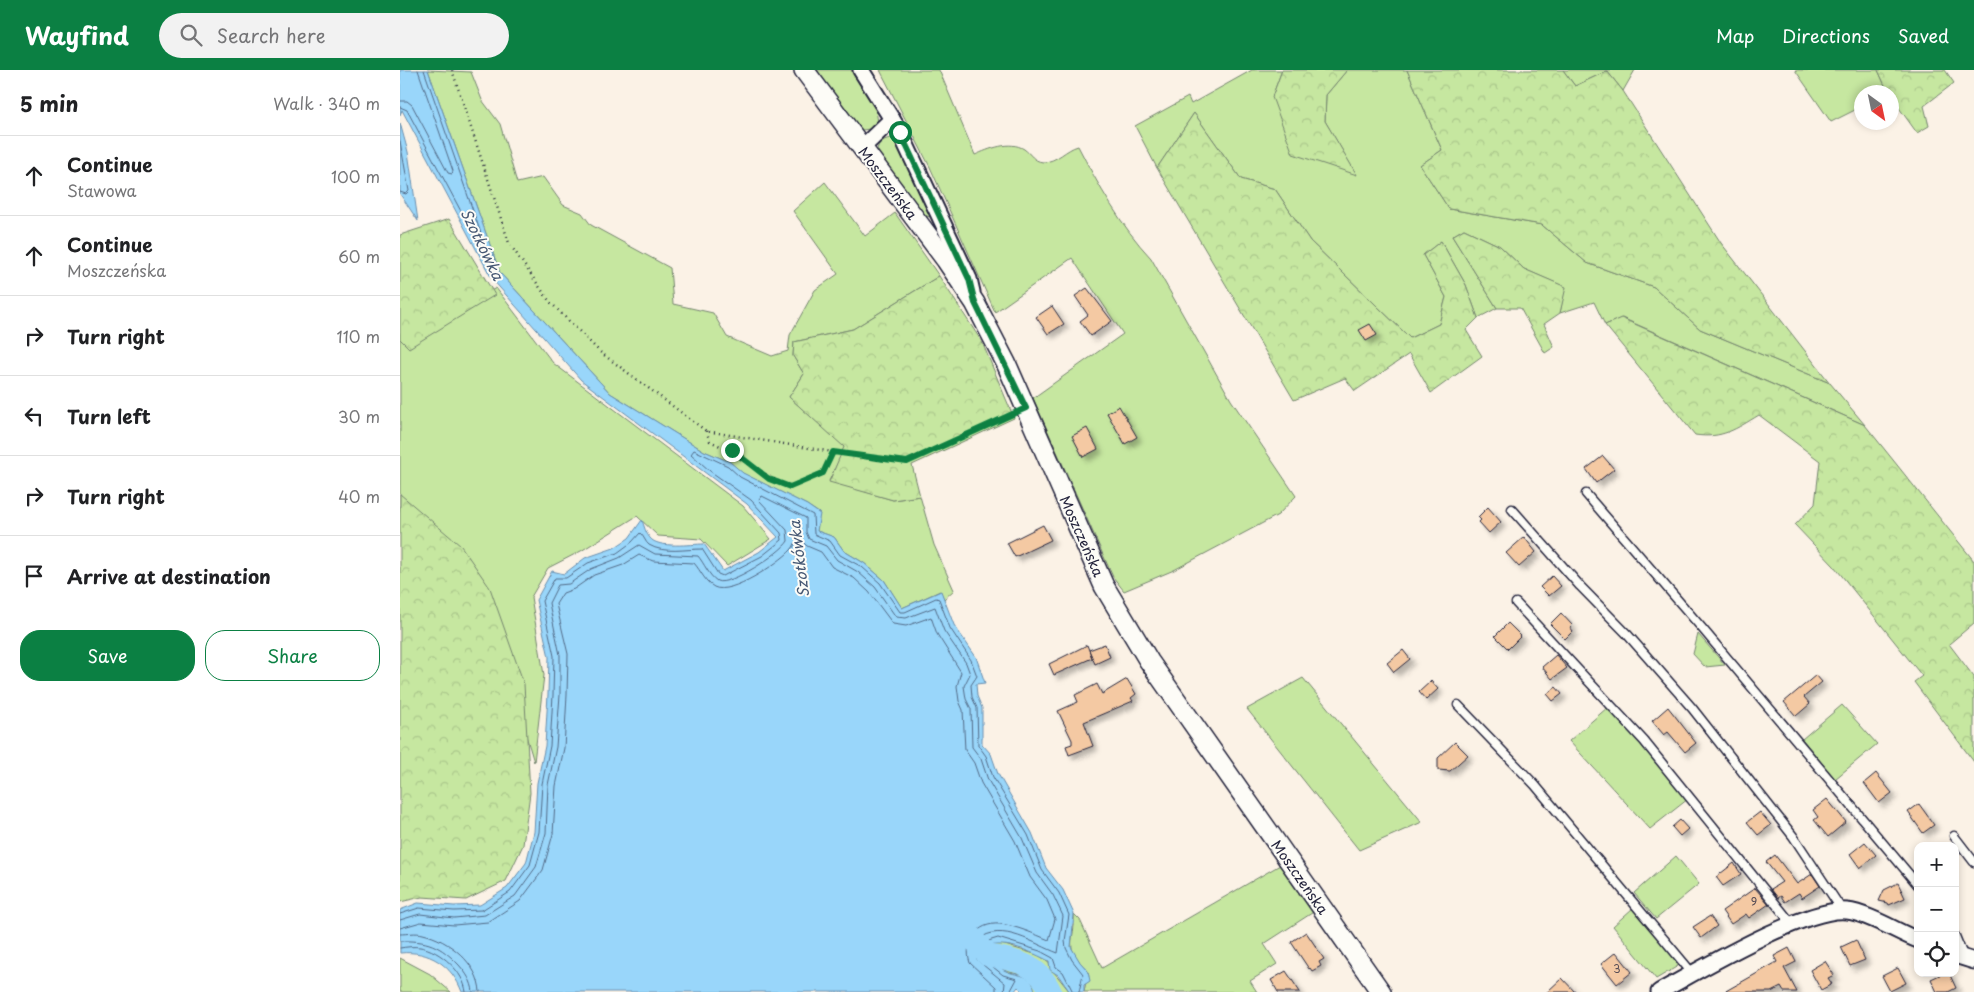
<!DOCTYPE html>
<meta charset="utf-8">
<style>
body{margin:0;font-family:"Playpen Sans",sans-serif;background:#f2f2f2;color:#202124}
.controls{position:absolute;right:15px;bottom:15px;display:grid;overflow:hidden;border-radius:10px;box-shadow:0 2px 8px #0003}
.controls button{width:45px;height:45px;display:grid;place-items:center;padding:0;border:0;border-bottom:1px solid #e0e0e0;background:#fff;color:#202124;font:25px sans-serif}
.compass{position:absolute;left:1454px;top:15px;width:45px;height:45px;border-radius:50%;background:#fff;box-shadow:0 2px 8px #0003;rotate:147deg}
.stop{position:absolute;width:15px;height:15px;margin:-11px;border:4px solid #0b8043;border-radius:50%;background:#fff}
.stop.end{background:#0b8043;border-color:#fff;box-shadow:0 1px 5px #0008}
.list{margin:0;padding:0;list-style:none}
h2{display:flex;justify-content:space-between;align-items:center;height:65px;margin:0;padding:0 20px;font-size:21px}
h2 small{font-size:16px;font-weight:400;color:#757577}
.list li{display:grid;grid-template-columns:32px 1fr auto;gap:15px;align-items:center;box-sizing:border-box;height:80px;padding:0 20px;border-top:1px solid #e0e0e0}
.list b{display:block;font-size:19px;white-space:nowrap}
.list p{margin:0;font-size:16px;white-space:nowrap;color:#757577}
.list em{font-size:16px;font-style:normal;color:#757577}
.actions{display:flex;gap:10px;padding:15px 20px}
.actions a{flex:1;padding:11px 0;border:1px solid #0b8043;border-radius:20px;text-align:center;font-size:18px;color:#0b8043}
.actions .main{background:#0b8043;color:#fff}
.icon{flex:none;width:28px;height:28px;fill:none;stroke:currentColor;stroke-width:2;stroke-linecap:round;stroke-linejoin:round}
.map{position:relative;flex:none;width:1574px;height:922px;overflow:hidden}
header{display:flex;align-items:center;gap:30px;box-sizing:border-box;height:70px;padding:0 25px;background:#0b8043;color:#fff}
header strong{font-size:24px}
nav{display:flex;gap:28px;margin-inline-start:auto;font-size:18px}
.search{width:350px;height:45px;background:#f2f2f2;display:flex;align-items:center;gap:12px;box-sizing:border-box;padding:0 18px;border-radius:28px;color:#757577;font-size:19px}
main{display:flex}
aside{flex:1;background:#fff}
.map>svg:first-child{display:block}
.grass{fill:#c6e7a0;stroke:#74846e}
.forest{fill:url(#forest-crowns);stroke:#74846e}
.water{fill:#99d6fa;stroke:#698eae}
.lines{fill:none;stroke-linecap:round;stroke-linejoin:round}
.shore{stroke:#526a87;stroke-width:1}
.river{stroke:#99d6fa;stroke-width:22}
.building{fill:#f4c9a3;stroke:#22223b;filter:url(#shadow)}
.service-casing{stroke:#22223b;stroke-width:11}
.minor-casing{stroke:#22223b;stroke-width:19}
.tertiary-casing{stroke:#22223b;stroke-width:22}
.path{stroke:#22223b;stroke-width:2.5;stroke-dasharray:1 4;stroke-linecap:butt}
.service{stroke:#fdfcf7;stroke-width:8}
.minor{stroke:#fdfcf7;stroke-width:15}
.tertiary{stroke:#fdfcf7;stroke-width:19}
.route{stroke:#0b8043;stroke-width:6}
.labels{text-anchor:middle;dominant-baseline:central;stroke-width:4;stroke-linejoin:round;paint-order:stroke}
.number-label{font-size:11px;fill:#564c55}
.street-label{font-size:14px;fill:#22223b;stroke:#fdfcf7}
.water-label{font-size:15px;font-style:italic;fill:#465874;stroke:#fdfcf7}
</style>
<header>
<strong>Wayfind</strong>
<div class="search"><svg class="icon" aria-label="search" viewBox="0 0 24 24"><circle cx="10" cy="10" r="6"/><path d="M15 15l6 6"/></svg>Search here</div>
<nav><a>Map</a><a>Directions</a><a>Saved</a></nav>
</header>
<main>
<aside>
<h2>5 min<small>Walk · 340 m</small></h2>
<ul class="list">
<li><svg class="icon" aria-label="ahead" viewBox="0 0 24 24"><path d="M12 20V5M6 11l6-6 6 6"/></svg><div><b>Continue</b><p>Stawowa</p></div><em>100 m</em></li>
<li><svg class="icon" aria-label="ahead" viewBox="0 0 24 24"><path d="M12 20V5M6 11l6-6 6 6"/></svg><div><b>Continue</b><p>Moszczeńska</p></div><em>60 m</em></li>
<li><svg class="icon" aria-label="right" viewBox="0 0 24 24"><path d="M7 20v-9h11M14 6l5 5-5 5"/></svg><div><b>Turn right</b></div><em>110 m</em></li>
<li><svg class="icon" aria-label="left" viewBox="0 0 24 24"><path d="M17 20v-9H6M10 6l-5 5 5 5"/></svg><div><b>Turn left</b></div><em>30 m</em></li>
<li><svg class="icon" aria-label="right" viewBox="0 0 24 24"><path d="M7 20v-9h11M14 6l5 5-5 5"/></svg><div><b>Turn right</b></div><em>40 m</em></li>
<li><svg class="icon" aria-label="arrive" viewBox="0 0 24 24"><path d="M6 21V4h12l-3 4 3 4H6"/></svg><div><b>Arrive at destination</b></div></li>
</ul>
<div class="actions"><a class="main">Save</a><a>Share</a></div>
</aside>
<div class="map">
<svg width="1574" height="922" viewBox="0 0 1574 922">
<defs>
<pattern id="forest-crowns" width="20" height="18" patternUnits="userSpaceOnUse" patternTransform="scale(1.25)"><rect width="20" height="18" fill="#c6e7a0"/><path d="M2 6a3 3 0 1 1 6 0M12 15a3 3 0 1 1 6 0" fill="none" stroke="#aac68b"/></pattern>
<filter id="shadow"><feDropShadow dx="4.5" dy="4.5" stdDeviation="2.5" flood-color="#0004"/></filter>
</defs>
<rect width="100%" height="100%" fill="#fbf2e6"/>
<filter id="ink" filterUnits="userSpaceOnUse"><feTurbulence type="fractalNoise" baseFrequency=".02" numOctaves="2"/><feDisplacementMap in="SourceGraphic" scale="10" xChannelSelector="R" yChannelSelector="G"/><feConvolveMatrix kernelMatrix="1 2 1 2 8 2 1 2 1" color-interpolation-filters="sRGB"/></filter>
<g filter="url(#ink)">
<g class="grass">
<polygon points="28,0 71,2 82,30 100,54 117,113 143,107 163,135 182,143 191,155 270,198 273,234 313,243 327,267 372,286 388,281 390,265 415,220 438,204 393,141 425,112 465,166 495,143 539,206 453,259 394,272 393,286 404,304 389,327 445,377 429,411 493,430 520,426 534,475 554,520 544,529 540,521 502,538 484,510 464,493 444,481 434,467 417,461 419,443 407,435 342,403 330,392 304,381 210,323 100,203"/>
<polygon points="414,0 454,0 475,35 478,52 470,59 462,60"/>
<path d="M480,0H539L575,85C589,79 610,70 624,79C631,84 633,91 643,92C657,92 666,79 678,76C698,115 721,156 751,188L831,330L896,426L878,445L774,500L724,521L713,507L633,328L723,264L672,188L595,242L530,97Z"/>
<polygon points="852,0 882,0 872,27 956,104 925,51 926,25 947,0 1007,0 1042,80 1020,95 1049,139 1142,155 1187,193 1254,217 1300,259 1430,313 1465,355 1222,248 1205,255 1194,232 1160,243 1165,217 1124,199 1100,176 1064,159 1052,166 1097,238 1078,248 1066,215 1041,171 1023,185 1046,227 1039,254 1010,268 910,171 875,119 841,109 794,43 757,98 735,56 788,27 791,34"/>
<polygon points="1163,0 1235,0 1223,21 1207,1 1175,16"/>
<polygon points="1395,0 1478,0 1488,22 1462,22 1461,37 1431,52"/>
<path d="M492,68L498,72L531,144L530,147L523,145L477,85C476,75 481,69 492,68Z"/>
<polygon points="96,218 153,293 343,436 371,469 327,496 301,469 258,466 237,446 181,481 148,498 131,527 144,605 134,692 81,516 0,441 0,263 5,268"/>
<polygon points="1298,564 1325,595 1305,597 1293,584"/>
<polygon points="903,608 1022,752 959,780 847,639"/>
<polygon points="1442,635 1477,674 1435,709 1402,669"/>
<polygon points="1208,637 1288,729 1250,759 1169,671"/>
<polygon points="1276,786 1299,814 1256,849 1234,823"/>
<path d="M880,795L915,841L864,874L877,894L850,911L857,922H684L688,901C661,873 676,874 674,844L680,850L702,898Z"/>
<polygon points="1233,838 1276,890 1278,896 1256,909 1213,856"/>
<polygon points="598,873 638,885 649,892 650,897 670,922 635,922 627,906 605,901 587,885 586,877"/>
<polygon points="0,888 30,904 51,922 0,922"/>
</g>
<g class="forest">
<polygon points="882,0 947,0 926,25 925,51 957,105 893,84 872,27"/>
<polygon points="1007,0 1163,0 1175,16 1207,1 1223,21 1321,173 1430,313 1300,259 1254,217 1187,193 1142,155 1049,139 1020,95 1042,80"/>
<polygon points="1478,0 1545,0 1554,13 1524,36 1529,56 1517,63 1492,28 1492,22 1488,22"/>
<polygon points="794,43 841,109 875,119 910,171 1010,268 1039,254 1046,227 1023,185 1041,171 1066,215 1078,248 1066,260 1082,286 1031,323 1009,284 955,321 945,308 894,330 757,98"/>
<polygon points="49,149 95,225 9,278 0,269 0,165"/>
<polygon points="1064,159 1100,176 1124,199 1166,217 1160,243 1144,254 1154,277 1145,283 1120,238 1097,238 1052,166"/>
<polygon points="539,206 582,272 614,348 512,395 520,426 493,430 429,412 444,377 389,327 404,304 393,286 394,272 453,259"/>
<path d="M1221,248L1465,355L1574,491V553L1549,574L1574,607V692L1514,612L1522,606L1434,496L1395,455L1415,434L1420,391L1359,345C1336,359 1322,369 1295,365L1205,255Z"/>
<polygon points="0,424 61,476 90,518 124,614 130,723 123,775 106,811 66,830 22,827 0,832"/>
</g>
<g class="water">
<path d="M0,0H28L100,203L210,323L304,381L330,392L343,403L407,435L420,444L417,461L434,467L444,481L464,493L484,510L502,538L541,521L554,555L576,587L585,613L576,614L577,626L582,638V674L591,684L598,704L632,763L646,798L663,820L674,844L671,877L680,892L688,901L690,911L684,915V922H670L658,905L650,900L649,891C631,882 607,870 586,877L587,885C592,890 599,898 606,901C619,907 633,903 635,922H623L618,917L614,922H62C52,895 29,880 0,883V840L18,833L54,836L80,835L107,818L126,793L134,762L137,713L145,676L148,624L149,587L136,530L152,501L164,504L185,488L214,478L229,468L242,450C244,456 246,464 250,468C258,479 292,474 304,474L323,501L359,482L378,467L347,434L181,310L92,209L2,40L0,45Z"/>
<polygon points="0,53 8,82 18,151 0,124"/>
</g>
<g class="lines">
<g class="shore">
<polyline points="0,31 7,31 12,35 48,103 52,104 53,101 18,0"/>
<polyline points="0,37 7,40 80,177 84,178 85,175 24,0"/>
<polyline points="0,71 9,121 6,124 0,122"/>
<path d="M0,844L19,838L54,841L82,840L110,822L130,795L139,762L142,714L150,676L153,625L154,586L142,531L155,508H166L188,493L217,483L232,472L240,463C244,466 245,472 249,475C264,484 286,479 302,479L318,504L323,506L362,486L382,470L381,463L351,430L310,401L291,384L294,380L328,396L340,407L413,445L414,464L430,471L440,485L462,497L480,513L500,542H505L536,528L539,529L550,558L571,590L577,606L571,615L572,627L577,638L578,675L586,686L593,707L628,765L642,800L659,823L669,845L665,871L666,878L672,890L683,904L679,922"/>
<path d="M0,850L20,844L54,848L85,845L115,826L136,797L146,763L148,715L156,677L160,625V585L149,533L158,515L169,514L191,499L219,488L239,475L255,484L298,486C304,493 309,506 317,511C329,517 381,483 388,471L387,460L359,430L362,426L406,448V462L409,469L426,476L437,490L458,502L475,517L496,547L506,548L535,537L544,561L566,593L570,604L564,616L566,629L571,639L572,677L581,689L588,710L622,768L637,803L653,825L663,846L658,883C636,875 601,850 578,870L575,877L577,890L605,913L604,922"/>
<path d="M0,858L21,852L54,855L88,852L120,831L143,800L153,764L156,716L164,678L167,625L168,584L156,534L163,523L174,519L194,505L223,495L239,485L253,491L294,493C301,501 305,512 314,517C330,526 379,493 391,480C395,476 395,471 399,468L407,476L421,482L432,497L454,508L469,522L493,554L506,556L531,547L537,564L561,602L557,616L559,631L563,640L565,680L574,693L581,713L615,771L630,807L647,830L655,849L649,870C634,864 617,856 600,854C577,852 563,872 570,893L596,917V922"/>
<path d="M0,864C7,864 16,862 23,864C49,870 79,894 80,922"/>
<path d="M0,871C27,870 40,875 59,895C66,903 72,911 73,922"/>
<path d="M0,878C6,877 14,876 20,877C40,880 64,902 66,922"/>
<polyline points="610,922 617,909 603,905 583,889 581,877 585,872 598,868 640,881 653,888 656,897 663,902 673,922"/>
</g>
<path class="river" d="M568,863L587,885C615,890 638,893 651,922"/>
</g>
<g class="building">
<polygon points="687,218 712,251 691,266 680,251 688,245 675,226"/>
<polygon points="652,236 664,254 648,264 636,247"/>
<polygon points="970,254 977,265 966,271 959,260"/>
<polygon points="719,336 737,367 725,374 707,343"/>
<polygon points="687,358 698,379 683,387 672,366"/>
<polygon points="1203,386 1214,399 1196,413 1186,399"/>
<polygon points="1088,437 1101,452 1089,463 1079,452 1081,450 1078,447"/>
<polygon points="643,455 651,470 615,487 607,473"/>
<polygon points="1124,467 1136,482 1119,497 1106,483"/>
<polygon points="1152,506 1161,516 1149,526 1140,517"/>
<polygon points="1161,543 1172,555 1170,557 1173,561 1165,569 1150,554"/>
<polygon points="1108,553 1121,566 1108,579 1095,566"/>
<polygon points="705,574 710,587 695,594 689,580"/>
<polygon points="687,575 692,588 654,605 649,594"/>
<polygon points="1003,580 1010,589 994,602 987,593"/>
<polygon points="1156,585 1167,598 1152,609 1142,597"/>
<polygon points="1416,605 1422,612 1404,627 1410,634 1396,646 1384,632"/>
<polygon points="727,609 736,624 731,628 733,631 684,652 693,676 669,685 666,676 672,674 672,670 658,641 678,632 675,625 697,614 702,624"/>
<polygon points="1031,611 1038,619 1026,630 1019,622"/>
<polygon points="1156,617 1162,624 1153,631 1147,624"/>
<polygon points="1268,637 1296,673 1285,682 1268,662 1264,665 1252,651"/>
<polygon points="1055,672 1068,685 1050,701 1038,700 1038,688"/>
<polygon points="1476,703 1492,723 1479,733 1464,713"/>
<polygon points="1427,729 1446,752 1428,767 1414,750 1418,747 1413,740"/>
<polygon points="1519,734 1534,755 1523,763 1508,742"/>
<polygon points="1360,742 1371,755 1358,765 1347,752"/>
<polygon points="1280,750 1288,759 1280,766 1272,757"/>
<polygon points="1465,772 1476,785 1460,798 1450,784"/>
<polygon points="1375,785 1397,814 1412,804 1420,816 1402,828 1399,823 1385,832 1381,826 1378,828 1371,819 1382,812 1366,792"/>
<polygon points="1334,793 1341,804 1323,816 1316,807"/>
<polygon points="1498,813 1505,828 1489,835 1488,833 1479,831 1484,820"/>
<polygon points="1355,818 1369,834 1349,848 1346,844 1331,854 1322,841"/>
<polygon points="1310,846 1317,856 1301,868 1293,857"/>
<polygon points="906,862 924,889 919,892 921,896 912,901 910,898 909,899 891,872"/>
<polygon points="1456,870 1465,890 1450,896 1441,877"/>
<polygon points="1389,878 1396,892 1384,898 1397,922 1384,922 1381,917 1371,922 1324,922 1377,892 1374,886"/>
<polygon points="1216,882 1232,902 1217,914 1201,894"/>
<polygon points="1425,891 1434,905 1428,908 1432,914 1421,920 1410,900"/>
<polygon points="1498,898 1506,913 1490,921 1482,906"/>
<polygon points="886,901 900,922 878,922 871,910"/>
<polygon points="1544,903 1549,903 1556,918 1548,922 1537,922 1531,909"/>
<polygon points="1162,908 1175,922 1147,922"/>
</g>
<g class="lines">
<defs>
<g id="service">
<polyline points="1186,424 1301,557 1518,815"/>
<polyline points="1112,439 1180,516 1227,564 1292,638 1393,766 1442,840"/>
<polyline points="1116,533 1244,671 1392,854"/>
<polyline points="1058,635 1135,715 1293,904"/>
<polyline points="1554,766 1574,792"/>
<polyline points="1555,866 1564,888"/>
</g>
<g id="minor">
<polyline points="461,0 500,62 569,209 572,222"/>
<polyline points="462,78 492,49"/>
<polyline points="1555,885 1574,891"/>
<path d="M1259,922C1298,901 1407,836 1447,841C1467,843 1498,862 1518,870"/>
</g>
<polyline id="tertiary" points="404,0 546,190 575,233 606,293 704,516 749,591 981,922"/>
</defs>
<use href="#service" class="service-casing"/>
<use href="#minor" class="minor-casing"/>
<use href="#tertiary" class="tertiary-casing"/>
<g class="path">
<polyline points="52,0 109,173 150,232 200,282 306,361 475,389 507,392 613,344"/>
<path d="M306,361L310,371C339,384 361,405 390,417L423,403L433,382"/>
</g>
<use href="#service" class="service"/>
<use href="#minor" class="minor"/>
<use href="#tertiary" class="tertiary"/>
</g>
</g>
<g class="lines" filter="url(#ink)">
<polyline class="route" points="332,380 369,409 390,417 423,403 433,382 507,392 626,338 575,233 569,209 500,62"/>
</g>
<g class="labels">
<g class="number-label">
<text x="1354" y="831">9</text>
<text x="1217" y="898">3</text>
</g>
<g class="street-label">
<text transform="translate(488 113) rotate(53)">Moszczeńska</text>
<text transform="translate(682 466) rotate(66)">Moszczeńska</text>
<text transform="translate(900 807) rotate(55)">Moszczeńska</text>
</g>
<g class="water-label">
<text transform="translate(83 174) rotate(64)">Szotkówka</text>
<text transform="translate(398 489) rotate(-97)">Szotkówka</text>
</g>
</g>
</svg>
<div class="controls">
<button>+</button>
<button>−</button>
<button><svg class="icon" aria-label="locate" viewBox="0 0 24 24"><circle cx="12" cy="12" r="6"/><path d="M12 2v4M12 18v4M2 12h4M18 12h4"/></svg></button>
</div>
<svg class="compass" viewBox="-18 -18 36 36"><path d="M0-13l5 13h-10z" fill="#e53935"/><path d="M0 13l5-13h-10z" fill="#757577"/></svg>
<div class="stop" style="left:500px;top:62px"></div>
<div class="stop end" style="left:332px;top:380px"></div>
</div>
</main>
